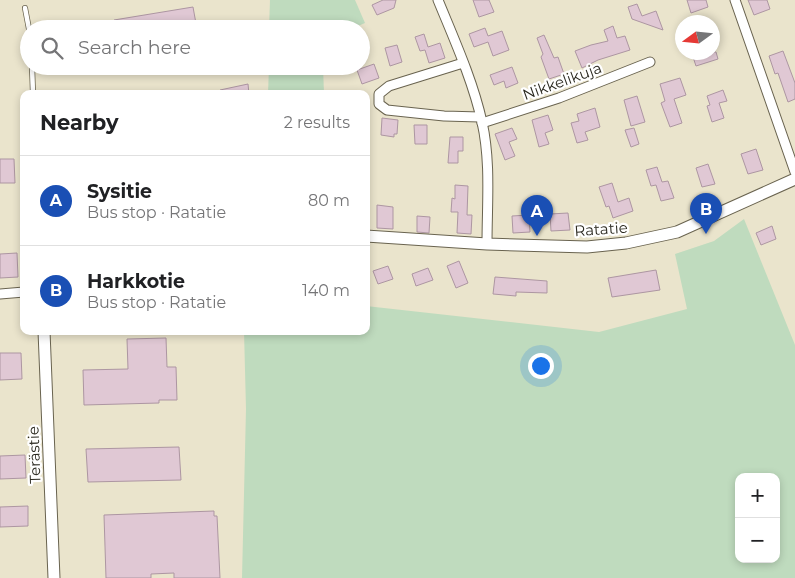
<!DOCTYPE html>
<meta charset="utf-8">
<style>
body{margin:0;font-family:Montserrat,sans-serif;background:#f6f6f6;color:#202124}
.controls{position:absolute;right:15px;bottom:15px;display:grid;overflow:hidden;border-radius:10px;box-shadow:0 2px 8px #0003}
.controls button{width:45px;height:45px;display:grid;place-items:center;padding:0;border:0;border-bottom:1px solid #e0e0e0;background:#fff;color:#202124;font:25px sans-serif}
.compass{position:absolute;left:675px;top:15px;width:45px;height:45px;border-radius:50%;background:#fff;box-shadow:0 2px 8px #0003;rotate:255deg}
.you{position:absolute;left:540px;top:365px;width:18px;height:18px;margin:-12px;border:4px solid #fff;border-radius:50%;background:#1a73e8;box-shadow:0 0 0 8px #1a73e833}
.badge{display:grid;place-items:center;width:32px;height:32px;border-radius:50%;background:#111827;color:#fff;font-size:16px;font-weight:700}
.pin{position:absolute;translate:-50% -41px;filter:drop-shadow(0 1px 2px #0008)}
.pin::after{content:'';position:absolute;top:26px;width:18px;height:15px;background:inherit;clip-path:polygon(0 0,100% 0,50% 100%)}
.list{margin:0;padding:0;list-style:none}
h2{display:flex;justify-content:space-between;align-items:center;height:65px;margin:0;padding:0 20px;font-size:21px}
h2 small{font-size:16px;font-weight:400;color:#757577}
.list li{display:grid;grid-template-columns:32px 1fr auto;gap:15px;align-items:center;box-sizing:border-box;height:90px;padding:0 20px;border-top:1px solid #e0e0e0}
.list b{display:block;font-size:19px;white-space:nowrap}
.list p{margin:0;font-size:16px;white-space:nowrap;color:#757577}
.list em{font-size:16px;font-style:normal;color:#757577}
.icon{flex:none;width:28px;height:28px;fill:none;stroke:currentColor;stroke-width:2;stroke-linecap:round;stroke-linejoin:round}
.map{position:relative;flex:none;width:795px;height:578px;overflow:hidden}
.search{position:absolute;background:#fff;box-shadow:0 2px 8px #0003;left:20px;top:20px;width:350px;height:55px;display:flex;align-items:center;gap:12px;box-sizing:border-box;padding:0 18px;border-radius:28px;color:#757577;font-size:19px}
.panel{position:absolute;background:#fff;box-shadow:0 2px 8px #0003;left:20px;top:90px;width:350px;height:245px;border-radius:10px}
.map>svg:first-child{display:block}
.green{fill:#bfdbbe;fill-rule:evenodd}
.building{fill:#e0c8d4;stroke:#ad96a2}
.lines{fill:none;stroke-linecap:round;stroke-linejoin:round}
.service-casing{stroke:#69634f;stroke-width:6}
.minor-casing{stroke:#69634f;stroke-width:11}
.tertiary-casing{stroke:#69634f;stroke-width:13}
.service{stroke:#fff;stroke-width:4.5}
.minor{stroke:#fff;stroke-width:9}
.tertiary{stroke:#fff;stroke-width:11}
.labels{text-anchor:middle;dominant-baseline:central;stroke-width:4.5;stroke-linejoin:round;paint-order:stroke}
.street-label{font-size:15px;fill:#2a281f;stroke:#fff}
</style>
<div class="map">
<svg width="795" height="578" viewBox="0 0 795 578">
<rect width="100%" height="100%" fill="#eae4cc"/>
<g class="green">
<polygon points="270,0 355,0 365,23 351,29 269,29"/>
<polygon points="269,66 323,66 324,94 268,94"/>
<path d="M744,219L795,345V578H242L246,409L244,331H366V306L599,332L687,309L675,254L714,241ZM739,477H776V559H739Z"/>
</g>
<g class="building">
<polygon points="383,0 396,0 394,8 377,15 372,5"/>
<polygon points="473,0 489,0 494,12 479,17"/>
<polygon points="687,0 706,0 708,7 691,13"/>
<polygon points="748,0 767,0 770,9 754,15"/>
<polygon points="637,4 642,16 656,11 663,30 632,19 628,7"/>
<polygon points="193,7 197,29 116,29 114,20"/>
<polygon points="613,26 617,38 625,36 630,50 598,60 582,68 575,51 591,45 608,41 604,30"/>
<polygon points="485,28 488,36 502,31 509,50 493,56 488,42 474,47 469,34"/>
<polygon points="424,34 428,47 440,43 445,58 429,63 425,50 420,51 415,37"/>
<polygon points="544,35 554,58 558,57 564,74 549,79 541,57 543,54 537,38"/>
<polygon points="397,45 402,62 390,66 385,48"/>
<polygon points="783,51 795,83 795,99 788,102 778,73 775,74 769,56"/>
<polygon points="696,52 716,52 718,59 696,66 692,54"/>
<polygon points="374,64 379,78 362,84 357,70"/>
<polygon points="512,67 518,83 506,88 504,81 494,85 490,75"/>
<polygon points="680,78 686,95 674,99 682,123 670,127 661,103 665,101 660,84"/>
<polygon points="248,84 249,94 220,94 220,90"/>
<polygon points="723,90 727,101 719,103 724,118 712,122 707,106 710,105 707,96"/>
<polygon points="637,96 645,122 631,126 624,100"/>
<polygon points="595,108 600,127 585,132 588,140 577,143 571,123 579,121 577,114"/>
<polygon points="548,115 553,130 545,133 549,144 539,147 532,120"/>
<polygon points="382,118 398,120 397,134 394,134 394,137 381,135"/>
<polygon points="414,125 427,125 427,144 415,144"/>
<polygon points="512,128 517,139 509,142 515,156 505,160 495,134"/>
<polygon points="634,128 639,144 631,147 625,130"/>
<polygon points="450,137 463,137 463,151 458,151 458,163 448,163"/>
<polygon points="756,149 763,170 748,174 741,154"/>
<polygon points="0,159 14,159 15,183 0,183"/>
<polygon points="708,164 715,184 702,187 696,168"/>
<polygon points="657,167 662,182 668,181 674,198 661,201 656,185 651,186 646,170"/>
<polygon points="612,183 618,202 629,198 633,211 613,218 609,206 606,207 599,187"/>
<polygon points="455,185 468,186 467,215 472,215 471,234 457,233 458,212 451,212 452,198 455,199"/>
<polygon points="377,205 393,207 393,229 377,228"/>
<polygon points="568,213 570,230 551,231 550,214"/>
<polygon points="529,215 530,232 513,233 512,216"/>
<polygon points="417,216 430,217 429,233 417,232"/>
<polygon points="772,226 776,239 761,245 756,233"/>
<polygon points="17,253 18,277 0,278 0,254"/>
<polygon points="459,261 468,283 456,288 447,266"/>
<polygon points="388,266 393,279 378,284 373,271"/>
<polygon points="428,268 433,280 416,286 412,274"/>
<polygon points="656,270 660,290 612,297 608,278"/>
<polygon points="495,277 547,281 547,293 516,292 516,296 493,294"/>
<polygon points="166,338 167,367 176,367 177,400 159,400 159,403 84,405 83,370 128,369 127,339"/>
<polygon points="0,353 21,353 22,379 0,380"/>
<polygon points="179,447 181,480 88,482 86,449"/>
<polygon points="25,455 26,478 0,479 0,456"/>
<polygon points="28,506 28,526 0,527 0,507"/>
<polygon points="214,511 214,516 217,516 220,578 174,578 174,573 151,574 151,578 106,578 104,515"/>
</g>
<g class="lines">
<defs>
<g id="service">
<polyline points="25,8 29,29"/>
<polyline points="32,66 33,94"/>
</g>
<g id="minor">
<path d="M438,0C454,39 473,81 482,122C491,162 487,204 487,244"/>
<polyline points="735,0 795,172"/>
<polyline points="463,63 389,86 379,94 379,104 387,110 444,116 480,117"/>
<polyline points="482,123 559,98 650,62"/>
<polyline points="0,294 24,292"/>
</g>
<g id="tertiary">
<polyline points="366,236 487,244 587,247 626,243 677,232 795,179"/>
<polyline points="44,331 54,578"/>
</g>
</defs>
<use href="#service" class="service-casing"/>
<use href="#minor" class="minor-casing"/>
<use href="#tertiary" class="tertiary-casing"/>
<use href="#service" class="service"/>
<use href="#minor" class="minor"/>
<use href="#tertiary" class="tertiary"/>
</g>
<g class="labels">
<g class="street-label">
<text transform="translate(562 81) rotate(-20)">Nikkelikuja</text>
<text transform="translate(601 229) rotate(-4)">Ratatie</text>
<text transform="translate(34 455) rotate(-92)">Terästie</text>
</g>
</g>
</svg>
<div class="controls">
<button>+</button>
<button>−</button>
</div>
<svg class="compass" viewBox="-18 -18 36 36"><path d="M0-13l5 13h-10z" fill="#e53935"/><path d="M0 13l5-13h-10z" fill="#757577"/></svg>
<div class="you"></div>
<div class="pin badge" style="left:537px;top:236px;background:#1a4fb4">A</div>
<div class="pin badge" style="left:706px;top:234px;background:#1a4fb4">B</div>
<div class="search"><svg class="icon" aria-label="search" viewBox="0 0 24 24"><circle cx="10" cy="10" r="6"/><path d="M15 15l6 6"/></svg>Search here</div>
<section class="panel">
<h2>Nearby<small>2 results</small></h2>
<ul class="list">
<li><span class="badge" style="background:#1a4fb4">A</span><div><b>Sysitie</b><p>Bus stop · Ratatie</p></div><em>80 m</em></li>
<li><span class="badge" style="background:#1a4fb4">B</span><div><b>Harkkotie</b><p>Bus stop · Ratatie</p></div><em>140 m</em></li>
</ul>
</section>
</div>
